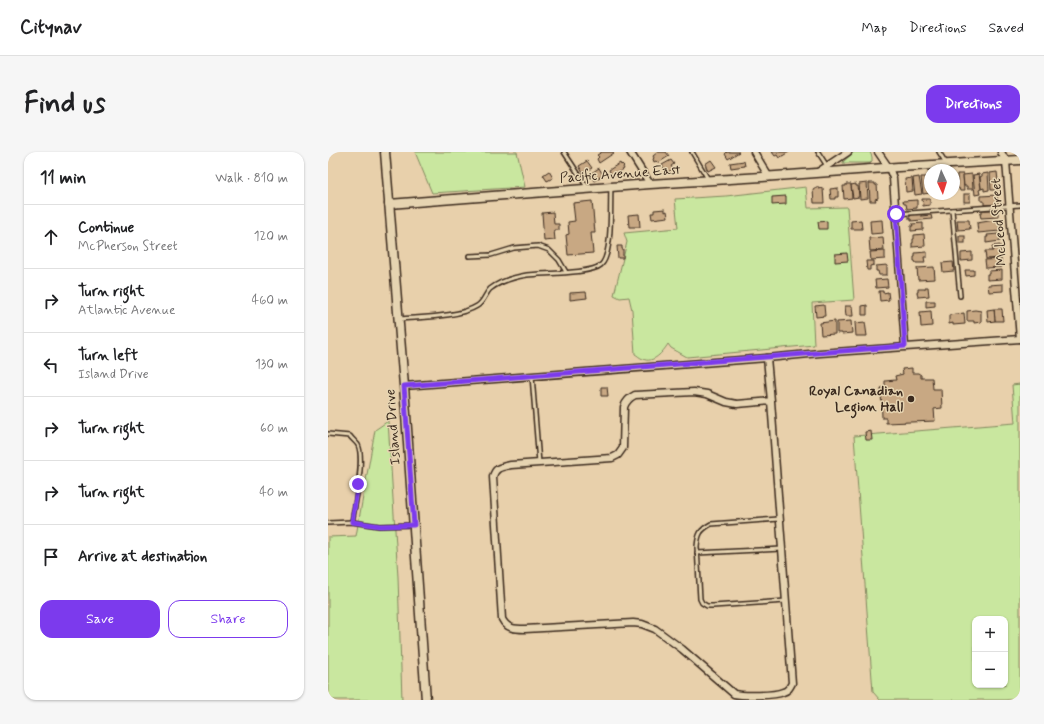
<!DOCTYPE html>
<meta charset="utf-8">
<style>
body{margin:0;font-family:Mynerve,sans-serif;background:#f6f6f6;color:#202124}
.controls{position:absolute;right:12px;bottom:12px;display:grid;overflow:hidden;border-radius:8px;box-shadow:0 1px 3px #0004}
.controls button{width:36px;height:36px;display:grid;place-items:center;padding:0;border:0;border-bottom:1px solid #e0e0e0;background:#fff;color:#202124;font:20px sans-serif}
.compass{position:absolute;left:596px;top:12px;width:36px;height:36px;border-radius:50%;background:#fff;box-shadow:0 1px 3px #0004;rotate:176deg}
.stop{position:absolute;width:12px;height:12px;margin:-9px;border:3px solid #7c3aed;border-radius:50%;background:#fff}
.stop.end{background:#7c3aed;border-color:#fff;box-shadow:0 1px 4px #0008}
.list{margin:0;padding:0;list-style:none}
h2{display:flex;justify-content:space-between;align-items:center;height:52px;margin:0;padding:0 16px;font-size:17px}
h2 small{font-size:13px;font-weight:400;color:#757577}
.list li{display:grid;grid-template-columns:26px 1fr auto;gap:12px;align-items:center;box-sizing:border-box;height:64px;padding:0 16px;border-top:1px solid #e0e0e0}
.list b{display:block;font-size:15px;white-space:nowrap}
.list p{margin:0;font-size:13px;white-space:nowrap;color:#757577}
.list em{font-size:13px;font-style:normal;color:#757577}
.actions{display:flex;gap:8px;padding:12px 16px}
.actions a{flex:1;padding:9px 0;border:1px solid #7c3aed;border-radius:12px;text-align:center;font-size:14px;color:#7c3aed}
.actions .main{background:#7c3aed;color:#fff}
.icon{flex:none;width:22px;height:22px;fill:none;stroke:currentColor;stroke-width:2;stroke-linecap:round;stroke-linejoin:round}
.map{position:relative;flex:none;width:692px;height:548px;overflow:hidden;border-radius:12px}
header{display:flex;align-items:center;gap:24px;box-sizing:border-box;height:56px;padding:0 20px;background:#fff;border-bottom:1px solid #e0e0e0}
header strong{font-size:19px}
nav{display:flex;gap:22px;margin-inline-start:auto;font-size:14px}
.intro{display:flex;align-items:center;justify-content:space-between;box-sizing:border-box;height:96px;padding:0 24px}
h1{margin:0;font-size:28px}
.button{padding:10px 18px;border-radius:12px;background:#7c3aed;color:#fff;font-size:14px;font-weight:700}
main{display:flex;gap:24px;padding:0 24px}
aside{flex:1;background:#fff;border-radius:12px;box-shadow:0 1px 3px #0004}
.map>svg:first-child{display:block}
.green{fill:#c9e79f;stroke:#82885e;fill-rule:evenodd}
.building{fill:#c8a883;stroke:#3b2a1e}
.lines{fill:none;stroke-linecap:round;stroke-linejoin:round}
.lane-casing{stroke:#3b2a1e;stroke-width:6}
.street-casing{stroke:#3b2a1e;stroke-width:9}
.secondary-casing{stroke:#3b2a1e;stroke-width:11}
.lane{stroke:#e6d4b1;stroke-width:3}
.street{stroke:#e6d4b1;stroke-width:6}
.secondary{stroke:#e6d4b1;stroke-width:8}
.route{stroke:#7c3aed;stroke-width:5}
.poi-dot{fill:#3b2a1e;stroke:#e6d4b1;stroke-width:1.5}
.labels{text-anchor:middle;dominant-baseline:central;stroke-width:3;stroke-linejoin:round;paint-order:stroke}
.street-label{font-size:14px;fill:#3b2a1e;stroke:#e6d4b1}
.poi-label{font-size:14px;font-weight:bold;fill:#3b2a1e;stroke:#e6d4b1;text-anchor:end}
</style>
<header>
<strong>Citynav</strong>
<nav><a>Map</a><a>Directions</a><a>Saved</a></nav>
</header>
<div class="intro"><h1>Find us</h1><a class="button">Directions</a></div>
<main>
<aside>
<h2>11 min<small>Walk · 810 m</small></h2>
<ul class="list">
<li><svg class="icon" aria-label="ahead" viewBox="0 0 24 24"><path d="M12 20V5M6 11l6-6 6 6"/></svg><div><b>Continue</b><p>McPherson Street</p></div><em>120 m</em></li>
<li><svg class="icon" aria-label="right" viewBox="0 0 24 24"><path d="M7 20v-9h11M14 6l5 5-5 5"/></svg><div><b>Turn right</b><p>Atlantic Avenue</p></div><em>460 m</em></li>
<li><svg class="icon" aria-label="left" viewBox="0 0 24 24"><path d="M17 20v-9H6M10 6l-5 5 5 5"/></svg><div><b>Turn left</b><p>Island Drive</p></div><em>130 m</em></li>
<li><svg class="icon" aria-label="right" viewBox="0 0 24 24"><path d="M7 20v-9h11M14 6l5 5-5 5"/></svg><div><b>Turn right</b></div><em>60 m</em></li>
<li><svg class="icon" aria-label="right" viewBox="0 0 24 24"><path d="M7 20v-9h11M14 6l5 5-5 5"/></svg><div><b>Turn right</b></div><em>40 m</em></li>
<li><svg class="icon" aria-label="arrive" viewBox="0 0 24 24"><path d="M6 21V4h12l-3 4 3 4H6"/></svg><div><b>Arrive at destination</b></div></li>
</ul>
<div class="actions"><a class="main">Save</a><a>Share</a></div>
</aside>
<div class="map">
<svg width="692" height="548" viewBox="0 0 692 548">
<rect width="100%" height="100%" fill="#e8d0ab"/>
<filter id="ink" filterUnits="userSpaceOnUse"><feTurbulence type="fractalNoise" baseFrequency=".025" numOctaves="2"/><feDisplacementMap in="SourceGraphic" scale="8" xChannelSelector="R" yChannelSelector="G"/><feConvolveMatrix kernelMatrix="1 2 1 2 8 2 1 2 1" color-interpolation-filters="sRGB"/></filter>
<g filter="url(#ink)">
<g class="green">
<polygon points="87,0 189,0 197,35 104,41"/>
<polygon points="526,0 542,0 544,5 544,9 542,11 515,11 515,10"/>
<path d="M478,35L480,56L519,55L526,148L484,151L486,193L359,205L343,196L340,192C335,200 325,212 315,207C312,206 309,203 307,202L304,158L301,145L292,146L286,143L299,90L296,81L350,76L347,47L398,44Z"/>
<path d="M692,232V547L677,548H552L545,540L526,284L687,271L684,233ZM647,467H677V533H647Z"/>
<polygon points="60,269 70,425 74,548 0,548 0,385 28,384 47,278"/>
</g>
<g class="building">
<polygon points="274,0 285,0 286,1 271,11 269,7 271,5 269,3"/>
<polygon points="330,0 338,0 341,4 330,11 328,9 326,10 325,7 326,6 325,4"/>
<polygon points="399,0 411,0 400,7 397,2"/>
<polygon points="444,0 461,0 451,6 449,3 447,4"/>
<polygon points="343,8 346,12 343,14 345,17 340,20 338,17 337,18 334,13"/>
<polygon points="383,8 388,15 380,19 378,15 378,14 377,12"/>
<polygon points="259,9 264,16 255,21 251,14"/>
<polygon points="416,9 417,14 403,16 402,11"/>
<polygon points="292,11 293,13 294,12 296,14 295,15 296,17 284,24 281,18"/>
<polygon points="271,16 275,23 266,29 262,22"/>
<polygon points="221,19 225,26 219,29 215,23"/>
<polygon points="669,20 671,38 663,38 662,21"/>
<polygon points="660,21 661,38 656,39 656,36 653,37 652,25 654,24 654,22"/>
<polygon points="629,22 635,22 636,39 632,39 631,36 628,36 628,32 629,32"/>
<polygon points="644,22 645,37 639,37 639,34 636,34 635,23"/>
<polygon points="651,22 653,37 651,38 652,42 647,43 645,23"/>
<polygon points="591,25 594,42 587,43 585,26"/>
<polygon points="593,25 599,25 599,34 601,34 602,41 595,42"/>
<polygon points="584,26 585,39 578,40 577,27"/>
<polygon points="539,31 540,46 532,47 531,32"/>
<polygon points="541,31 547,31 547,33 549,33 550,46 547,47 548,49 542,49"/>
<polygon points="518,32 523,32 524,46 516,47 515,34 518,34"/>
<polygon points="528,32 528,34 530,34 531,45 525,46 523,33"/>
<polygon points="488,35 491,35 491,37 495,36 496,51 486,51 485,37 488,37"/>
<polygon points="510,36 510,45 507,45 507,47 503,47 502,37"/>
<rect x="636" y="42" width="6" height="8"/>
<polygon points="669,43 670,52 656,53 656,49 653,49 653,44"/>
<polygon points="458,44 458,52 444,53 444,45"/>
<polygon points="594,47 602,47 602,53 595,54"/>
<polygon points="589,48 589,56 579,57 578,52 576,52 575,49"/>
<polygon points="264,49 267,81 263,81 265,101 240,103 238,83 241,82 240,70 247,69 245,51"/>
<polygon points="337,57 337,60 339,59 340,65 324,67 323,61 326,61 326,58"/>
<polygon points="654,58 668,58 668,60 670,60 670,65 653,66 652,62 654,61"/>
<polygon points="225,60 226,72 231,72 231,78 226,78 227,88 216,89 214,61"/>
<polygon points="593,61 593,64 603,63 604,67 583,69 583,67 581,67 581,64 583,64 583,62"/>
<polygon points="311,62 312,75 301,75 300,63"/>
<polygon points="533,68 534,77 523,77 523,69"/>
<polygon points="554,68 555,81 543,82 542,69"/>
<polygon points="629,68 641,68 642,77 630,78"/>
<polygon points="667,68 667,69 671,69 671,70 672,79 650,81 649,71"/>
<polygon points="499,69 499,77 491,77 490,70"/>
<polygon points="595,71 595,78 583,79 583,74 585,74 584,72"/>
<polygon points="596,82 597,94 584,95 584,91 585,91 585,87 586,87 586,83"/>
<polygon points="670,82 670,83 672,83 672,89 658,91 658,85 660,85 659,83"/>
<rect x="631" y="84" width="6" height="7"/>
<polygon points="555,85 556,98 542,99 541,86"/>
<polygon points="672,93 673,106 658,107 657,99 665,99 664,94"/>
<polygon points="289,94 294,94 294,97 295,97 295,106 290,106"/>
<polygon points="557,99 557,107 543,108 542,100"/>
<polygon points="598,100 599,100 599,105 596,105 597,111 588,111 587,109 586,109 586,105 587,105 587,101"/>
<polygon points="644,100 644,108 633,109 633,101"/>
<polygon points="519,101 520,109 507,110 507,102"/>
<polygon points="673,107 674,115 658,116 657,108"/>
<polygon points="538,109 546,109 546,113 542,114 542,118 539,118"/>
<polygon points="625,110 626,119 615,120 614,111"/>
<polygon points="559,113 559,123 551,123 550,119 548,119 548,114"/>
<polygon points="606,115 607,127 590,128 589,116"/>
<polygon points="637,118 646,118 646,123 638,124"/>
<polygon points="674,118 674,127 659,128 659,122 661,122 661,119"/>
<polygon points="559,127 560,135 548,136 547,128"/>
<polygon points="675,132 675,139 661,140 660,133"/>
<polygon points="597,135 600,135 601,144 590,145 589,140 590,140 590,137 597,137"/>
<polygon points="551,139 555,139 555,141 560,140 561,148 552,149"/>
<polygon points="258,140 259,146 242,148 242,141"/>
<polygon points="598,149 607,149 607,154 598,155"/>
<polygon points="496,153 497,164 488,165 487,154"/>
<polygon points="539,153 539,163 534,163 534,154"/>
<polygon points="517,154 524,154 525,164 518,164"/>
<polygon points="666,157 674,157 675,169 667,169"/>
<polygon points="666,157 667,169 660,170 659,158"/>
<polygon points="647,158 653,159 653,170 646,171 646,169 639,169 639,159"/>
<polygon points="603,159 604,174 593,175 592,160"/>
<polygon points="636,161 637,172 625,173 625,171 621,172 621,163"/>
<polygon points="507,169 507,182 493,183 492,171"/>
<polygon points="523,169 524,181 514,182 514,181 509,181 509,170"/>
<polygon points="537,170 539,184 528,184 527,171"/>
<polygon points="584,216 584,221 590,221 593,223 593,226 604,226 605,237 613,237 614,256 606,257 607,269 558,271 558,266 554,266 553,236 557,235 557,229 568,228 567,224 575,222 574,217"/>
<polygon points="273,235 279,235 280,244 273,244"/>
<polygon points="543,279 544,288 538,288 537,280"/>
</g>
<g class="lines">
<defs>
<g id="lane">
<polyline points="236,0 259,35"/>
<polyline points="364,0 380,27"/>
<polyline points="490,0 499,14"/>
<polyline points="611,0 618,11"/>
<polyline points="624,58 632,144"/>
<polyline points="568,62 692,53"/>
<polyline points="141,104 163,103 186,96 210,94 221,98 231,108 238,120"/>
<path d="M72,167C93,165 132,165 149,154C156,150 157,142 162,137C172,129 187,125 199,123C215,121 263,122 273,113C285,102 282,52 283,35"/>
<polyline points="204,224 211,311"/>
<path d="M0,282L22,284C24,287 28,290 30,293C37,307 27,353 24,370"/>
<path d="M451,367L383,372C372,378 370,382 369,395L372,447L374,451L379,454H385L458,449"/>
<polyline points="0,371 24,370 51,374 86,373"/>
<polyline points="369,401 454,397"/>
</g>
<g id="street">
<polyline points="302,0 322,32"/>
<polyline points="426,0 441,25"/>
<polyline points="550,0 561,16 565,26 577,194"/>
<polyline points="673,0 678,9 692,187"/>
<polyline points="490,20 520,0"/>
<path d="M439,206L443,249L464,531C462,535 460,539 455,540C447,544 415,544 406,542L354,497L327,477L314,472L305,471L197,477C187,477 179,477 174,467L165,325C167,315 174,315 183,313L284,306L290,303L295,296L296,255C298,249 301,246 307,243L366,240L379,242L398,250L409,252L443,249"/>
<polyline points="76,234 439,206 492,201 692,187"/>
</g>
<g id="secondary">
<polyline points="57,0 76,234 98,548"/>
<polyline points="61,52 322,32 434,25 570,15 692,8"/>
</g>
</defs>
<use href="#lane" class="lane-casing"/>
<use href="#street" class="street-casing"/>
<use href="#secondary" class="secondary-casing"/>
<use href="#lane" class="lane"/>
<use href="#street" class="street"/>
<use href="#secondary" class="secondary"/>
</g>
</g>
<g class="lines" filter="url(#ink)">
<polyline class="route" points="30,332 24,370 52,374 86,373 76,234 577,194 568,62"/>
</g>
<circle class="poi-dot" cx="583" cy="247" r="4"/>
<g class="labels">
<g class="street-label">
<text transform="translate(292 22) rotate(-4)">Pacific Avenue East</text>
<text transform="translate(671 70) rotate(-94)">McLeod Street</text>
<text transform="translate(65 275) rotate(-94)">Island Drive</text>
</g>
<g class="poi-label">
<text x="575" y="239">Royal Canadian<tspan x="575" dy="16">Legion Hall</tspan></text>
</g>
</g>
</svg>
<div class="controls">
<button>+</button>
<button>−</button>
</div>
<svg class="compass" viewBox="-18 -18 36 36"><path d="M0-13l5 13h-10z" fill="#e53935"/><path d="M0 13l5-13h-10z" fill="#757577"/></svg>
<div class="stop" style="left:568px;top:62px"></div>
<div class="stop end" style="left:30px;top:332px"></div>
</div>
</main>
